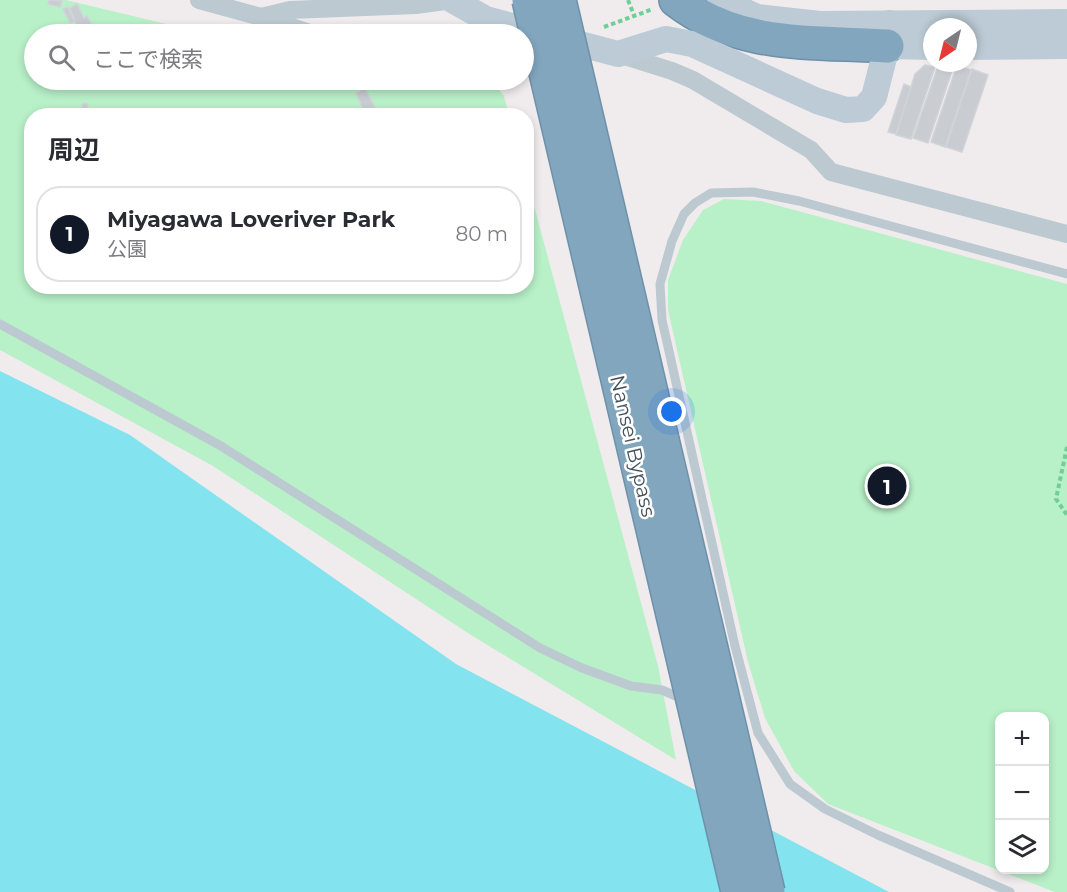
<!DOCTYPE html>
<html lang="ja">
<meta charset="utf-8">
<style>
body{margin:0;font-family:Montserrat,"Noto Sans JP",sans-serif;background:#f2f2f3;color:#2b2b33}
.controls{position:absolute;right:18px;bottom:18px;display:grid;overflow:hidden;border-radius:12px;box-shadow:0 3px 9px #0003}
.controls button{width:54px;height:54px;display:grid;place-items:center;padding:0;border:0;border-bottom:2px solid #e1e1e2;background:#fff;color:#2b2b33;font:30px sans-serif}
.compass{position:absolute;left:923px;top:18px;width:54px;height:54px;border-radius:50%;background:#fff;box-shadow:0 3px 9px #0003;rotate:215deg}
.you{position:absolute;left:672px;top:412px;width:21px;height:21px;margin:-15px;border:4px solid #fff;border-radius:50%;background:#1a73e8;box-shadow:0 0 0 9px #1a73e833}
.badge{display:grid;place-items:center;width:39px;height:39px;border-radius:50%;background:#111827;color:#fff;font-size:20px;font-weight:700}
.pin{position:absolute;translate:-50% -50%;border:3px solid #fff;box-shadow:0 2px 6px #0006}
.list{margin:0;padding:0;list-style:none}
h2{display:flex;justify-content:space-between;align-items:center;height:78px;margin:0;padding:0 24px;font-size:26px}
h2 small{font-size:20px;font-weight:400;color:#7c7c81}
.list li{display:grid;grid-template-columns:39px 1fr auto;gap:18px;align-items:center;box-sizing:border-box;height:96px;margin:0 12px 12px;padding:0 12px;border:2px solid #e1e1e2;border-radius:24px}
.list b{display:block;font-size:22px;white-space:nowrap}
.list p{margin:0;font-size:20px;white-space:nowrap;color:#7c7c81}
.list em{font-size:20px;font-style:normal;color:#7c7c81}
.icon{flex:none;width:33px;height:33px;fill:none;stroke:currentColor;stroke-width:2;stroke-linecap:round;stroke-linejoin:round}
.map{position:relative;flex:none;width:1067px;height:892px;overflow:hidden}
.search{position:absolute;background:#fff;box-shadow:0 3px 9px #0003;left:24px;top:24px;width:510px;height:66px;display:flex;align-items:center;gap:15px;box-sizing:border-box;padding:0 21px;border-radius:33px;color:#7c7c81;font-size:22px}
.panel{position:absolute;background:#fff;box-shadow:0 3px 9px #0003;left:24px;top:108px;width:510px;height:186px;border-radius:24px}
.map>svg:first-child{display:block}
.green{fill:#b8f0c8;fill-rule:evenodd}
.water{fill:#83e4ef}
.building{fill:#c9cdd2;stroke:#d0d4d9;stroke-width:1.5}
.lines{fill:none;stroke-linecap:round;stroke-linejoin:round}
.highway-casing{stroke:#6d91aa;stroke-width:36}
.path{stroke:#6fcf96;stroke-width:4;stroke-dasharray:4.5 3;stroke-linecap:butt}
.lane{stroke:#bcc9d0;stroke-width:9}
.street{stroke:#bcc9d0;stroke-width:18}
.secondary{stroke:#bccbd5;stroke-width:26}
.highway{stroke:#82a6be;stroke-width:33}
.highway-bridge-casing{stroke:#6d91aa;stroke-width:36;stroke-linecap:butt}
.highway-bridge{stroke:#82a6be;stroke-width:33}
.labels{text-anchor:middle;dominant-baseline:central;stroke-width:5;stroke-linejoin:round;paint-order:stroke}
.street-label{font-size:20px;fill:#44535b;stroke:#fff}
</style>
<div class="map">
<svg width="1067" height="892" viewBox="0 0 1067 892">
<rect width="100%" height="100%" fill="#f0eced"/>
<g class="green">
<polygon points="0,0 66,0 208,34 34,34 34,80 491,80 504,96 509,115 32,116 32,286 526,286 527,180 658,666 676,760 471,635 213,466 0,350"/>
<polygon points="401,27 421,34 322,34"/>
<path d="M724,199L761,201L1067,284V892H1055L828,804L794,771L765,718L748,662L668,310V280L683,240L703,210ZM1000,716H1044V870H1000Z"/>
</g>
<polygon class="water" points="0,371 130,435 456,664 889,892 0,892"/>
<g class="building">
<polygon points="49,0 62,1 60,7 48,4"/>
<polygon points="77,4 84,18 87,16 92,25 79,32 70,8"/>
<polygon points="68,7 74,21 70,23 63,9"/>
<polygon points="925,65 935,67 911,139 896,135 915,74"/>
<polygon points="957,65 971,70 945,147 931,142"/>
<polygon points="938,66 952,71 928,143 913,138"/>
<polygon points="972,69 988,75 962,152 946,147"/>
<polygon points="904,84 911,87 896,134 888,132"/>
<polygon points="365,88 375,108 365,113 356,93"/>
<polygon points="83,103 88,104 85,116 80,116"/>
</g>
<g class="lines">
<defs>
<path id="highway" d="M676,0C739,49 813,41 887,46"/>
</defs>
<use href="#highway" class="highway-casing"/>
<g class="path">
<polyline points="628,0 634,15"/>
<polyline points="604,27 653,9"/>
<polyline points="1067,447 1056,499 1067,515"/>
</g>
<g class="lane">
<polyline points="0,324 221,446 540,648 582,668 631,686 662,690 685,700"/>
<polyline points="1010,892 878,835 825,809 790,784 758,733 735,646 662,320 660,284 672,241 684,214 695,203 711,193 753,192 799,201 1067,274"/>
</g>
<g class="street">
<polyline points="199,0 261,17 313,34"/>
<polyline points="261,17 290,10 416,5 452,0"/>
<polyline points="618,54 672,71 693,80 811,150 831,172 1067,234"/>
</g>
<g class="secondary">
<polyline points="452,0 486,19 618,54 666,39 692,44 817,101 846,110 863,109 874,97 887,46 889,23"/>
<polyline points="720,0 757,17 820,24 1067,22"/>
<polyline points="887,46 932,47"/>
<polyline points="968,47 1067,46"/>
</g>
<use href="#highway" class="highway"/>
<defs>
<g id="highway-bridge">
<polyline points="529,0 738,892"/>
<polyline points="559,0 768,892"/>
</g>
</defs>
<use href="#highway-bridge" class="highway-bridge-casing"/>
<use href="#highway-bridge" class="highway-bridge"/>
</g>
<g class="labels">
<g class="street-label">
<text transform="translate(633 446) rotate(77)">Nansei Bypass</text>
</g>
</g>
</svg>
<div class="controls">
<button>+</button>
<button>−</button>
<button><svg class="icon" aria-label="layers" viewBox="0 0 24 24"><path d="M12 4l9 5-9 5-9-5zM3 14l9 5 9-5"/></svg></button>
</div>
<svg class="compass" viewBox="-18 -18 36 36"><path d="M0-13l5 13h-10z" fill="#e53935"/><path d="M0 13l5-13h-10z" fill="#7c7c81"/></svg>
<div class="you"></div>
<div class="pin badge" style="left:887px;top:486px">1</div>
<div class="search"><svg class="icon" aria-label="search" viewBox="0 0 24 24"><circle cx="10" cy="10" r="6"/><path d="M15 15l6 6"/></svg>ここで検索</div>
<section class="panel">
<h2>周辺<small></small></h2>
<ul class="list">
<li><span class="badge">1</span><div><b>Miyagawa Loveriver Park</b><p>公園</p></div><em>80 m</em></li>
</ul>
</section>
</div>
